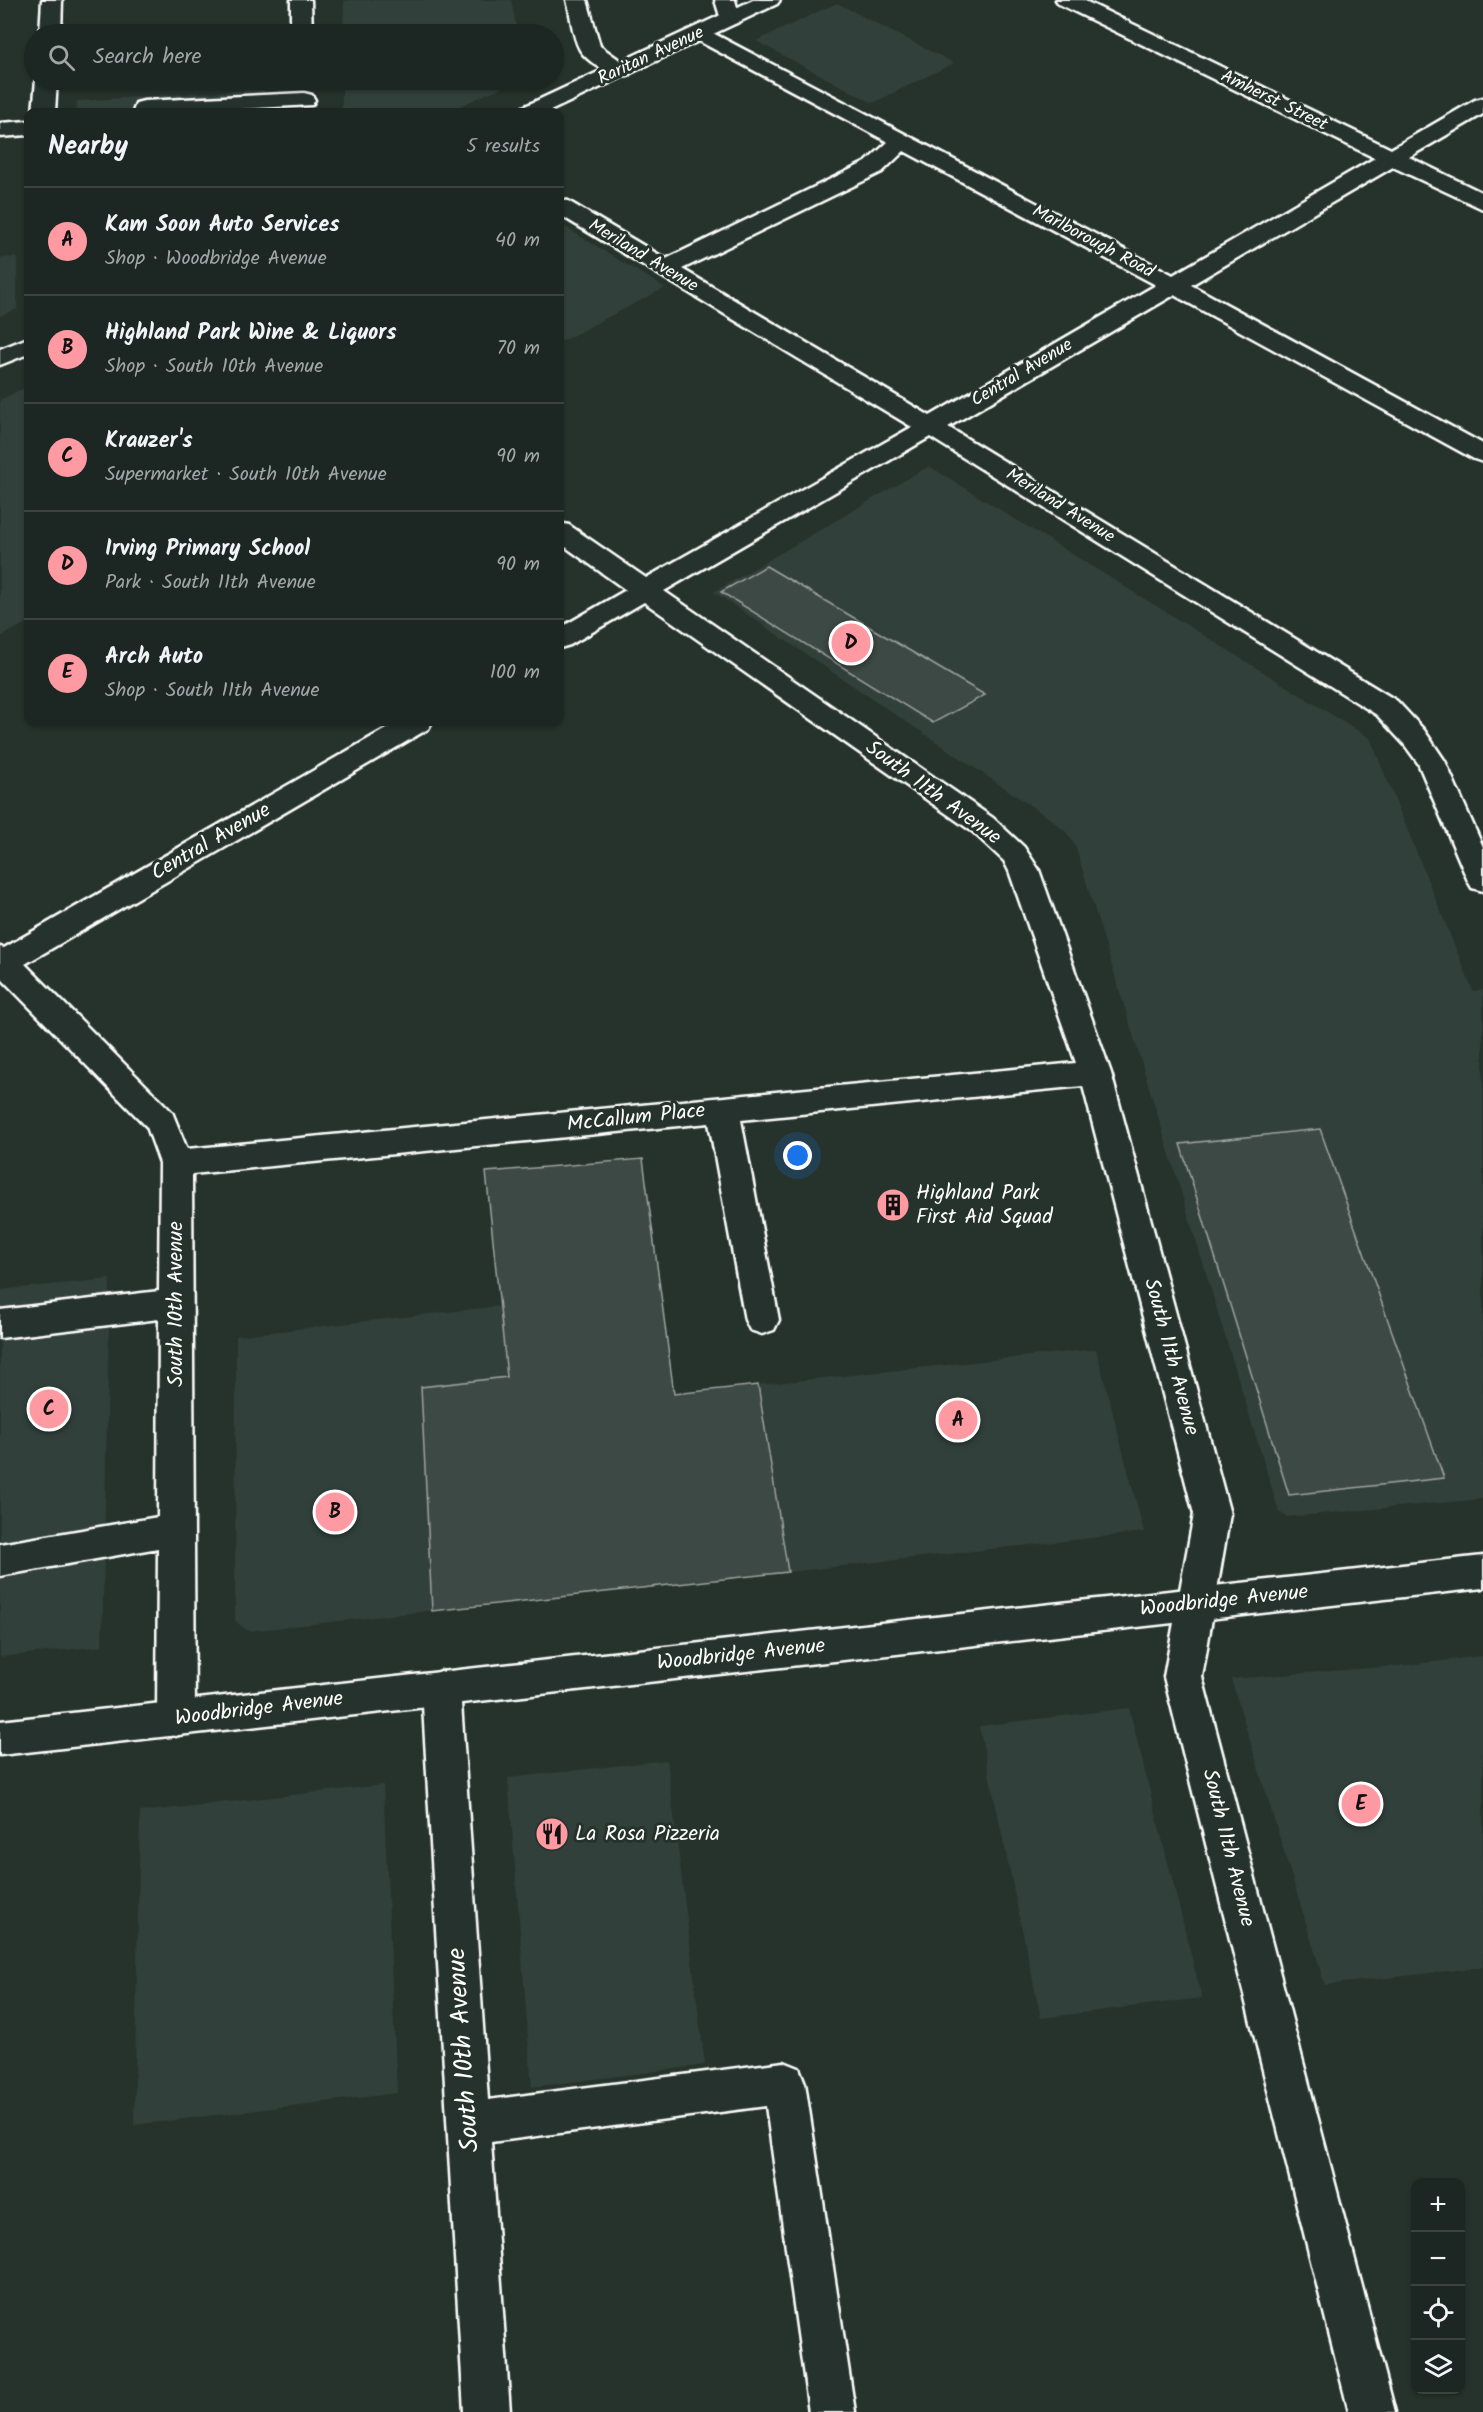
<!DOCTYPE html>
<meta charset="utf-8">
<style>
body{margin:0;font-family:Kalam,sans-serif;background:#252e2a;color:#f1f3f6}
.controls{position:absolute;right:18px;bottom:18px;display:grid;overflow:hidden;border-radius:12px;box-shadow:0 2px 4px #0004}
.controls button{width:54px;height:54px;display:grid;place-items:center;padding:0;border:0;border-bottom:2px solid #3a4340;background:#1c2622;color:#f1f3f6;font:30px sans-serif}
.you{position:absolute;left:798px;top:1156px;width:21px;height:21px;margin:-15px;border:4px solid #fff;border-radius:50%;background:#1a73e8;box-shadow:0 0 0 9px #1a73e833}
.badge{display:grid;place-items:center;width:39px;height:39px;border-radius:50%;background:#ff9aa2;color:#111;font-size:20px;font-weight:700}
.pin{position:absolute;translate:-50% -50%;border:3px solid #fff;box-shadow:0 2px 6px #0006}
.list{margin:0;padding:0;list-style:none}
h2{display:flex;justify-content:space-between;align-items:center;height:78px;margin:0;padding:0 24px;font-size:26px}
h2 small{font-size:20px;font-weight:400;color:#a0a5a5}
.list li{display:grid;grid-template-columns:39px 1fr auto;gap:18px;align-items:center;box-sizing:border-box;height:108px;padding:0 24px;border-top:2px solid #3a4340}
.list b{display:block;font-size:22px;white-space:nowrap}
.list p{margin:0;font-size:20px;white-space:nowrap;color:#a0a5a5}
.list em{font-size:20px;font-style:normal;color:#a0a5a5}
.icon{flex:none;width:33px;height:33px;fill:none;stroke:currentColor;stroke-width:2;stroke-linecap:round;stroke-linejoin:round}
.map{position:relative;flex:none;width:1483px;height:2412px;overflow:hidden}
.search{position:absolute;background:#1c2622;box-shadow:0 2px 4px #0004;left:24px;top:24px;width:540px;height:66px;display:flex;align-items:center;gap:15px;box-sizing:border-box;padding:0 21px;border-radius:33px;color:#a0a5a5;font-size:22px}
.panel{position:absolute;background:#1c2622;box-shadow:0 2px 4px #0004;left:24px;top:108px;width:540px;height:618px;border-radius:12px}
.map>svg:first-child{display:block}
.built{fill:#333f3a}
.green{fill:#3e4944;stroke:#9ea4a2;stroke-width:1.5}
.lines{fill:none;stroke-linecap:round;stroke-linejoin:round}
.minor-casing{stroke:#fff;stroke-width:5}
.major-casing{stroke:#fff;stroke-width:5}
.minor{fill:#26332d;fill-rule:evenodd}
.major{fill:#26332d;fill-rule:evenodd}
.labels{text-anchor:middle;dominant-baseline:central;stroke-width:6;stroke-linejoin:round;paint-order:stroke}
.far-street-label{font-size:18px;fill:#fff;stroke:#26332d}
.street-label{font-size:21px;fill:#fff;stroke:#26332d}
.poi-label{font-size:21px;fill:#fff;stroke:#26332d;text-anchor:start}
.near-street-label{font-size:26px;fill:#fff;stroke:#26332d}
</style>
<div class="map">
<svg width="1483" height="2412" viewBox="0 0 1483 2412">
<rect width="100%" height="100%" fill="#26332d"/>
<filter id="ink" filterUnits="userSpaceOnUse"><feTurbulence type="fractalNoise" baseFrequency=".0167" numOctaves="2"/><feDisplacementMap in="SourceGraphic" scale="12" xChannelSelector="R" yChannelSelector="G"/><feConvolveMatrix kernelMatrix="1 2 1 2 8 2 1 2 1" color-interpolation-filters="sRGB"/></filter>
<g filter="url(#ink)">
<g class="built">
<polygon points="354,0 511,0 518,34 343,34 344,1"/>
<polygon points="837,3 879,25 954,63 873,103 756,41"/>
<polygon points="342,80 526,80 526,81 507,85 446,112 342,112"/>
<polygon points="264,89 265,112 77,112 77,101"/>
<polygon points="560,224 665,288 560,342"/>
<polygon points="17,257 17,309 0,316 0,258"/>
<polygon points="28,386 28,622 0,637 0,400"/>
<polygon points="929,466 1370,738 1473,991 1483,990 1483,1499 1287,1517 1279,1512 1075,845 1067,833 1052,820 714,592"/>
<polygon points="110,1279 102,1646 0,1657 0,1290"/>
<polygon points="500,1306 507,1377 422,1387 437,1610 249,1631 241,1626 235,1620 236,1336"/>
<polygon points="1096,1349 1144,1532 788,1572 758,1385"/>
<polygon points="1483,1656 1483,1967 1325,1985 1231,1679 1408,1665"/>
<polygon points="1129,1708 1202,1998 1041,2018 979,1726"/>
<polygon points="667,1760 705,2065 532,2087 508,1778"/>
<polygon points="383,1785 397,2093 134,2125 140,1812"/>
</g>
<g class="green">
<polygon points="766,566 985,695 933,723 721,592"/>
<polygon points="1320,1129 1444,1478 1289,1495 1180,1144"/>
<polygon points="643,1159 674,1394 758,1385 788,1572 432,1611 421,1387 507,1377 486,1172"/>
</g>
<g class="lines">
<defs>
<g id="minor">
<polygon points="42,0 62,0 61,34 40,34"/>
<polygon points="291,0 311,0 312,34 291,34"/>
<path d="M567,0H587L600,46L628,66L631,71L628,76C615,79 587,62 580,50C572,36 571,15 567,0Z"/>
<polygon points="715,0 735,0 740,19 736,23 729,25 722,23"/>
<path d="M1056,0H1083L1391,149L1475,100L1483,98V114L1409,157L1483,193V209L1393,167L1191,285L1483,444V462L1474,459L1174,295L948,427L1397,701L1424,730L1445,761L1483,847V891L1472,888L1468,881L1418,763L1404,744L1377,715L930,437L664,591L993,818L1024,847L1039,870L1111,1073L1230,1514L1202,1677L1395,2412H1349L1164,1677L1194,1514L1083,1086L741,1120L779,1320L774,1330L762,1334L750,1330L745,1320L709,1123L192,1174L195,1719L189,1731L176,1736L163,1731L157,1719L158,1548L0,1576V1544L158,1517L159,1319L0,1338V1310L159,1291L160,1163L147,1127L0,977V947L4,948L398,722H432L428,729L25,964L172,1112L187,1149L1076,1063L1009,871L1004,861L973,832L644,602L570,645L560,648V628L626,590L560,543V523L569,525L646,578L912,427L560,215V199L568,201L666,259L866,162L888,142L693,38L689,34L693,30L700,28L707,30L1173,275L1375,158L1059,4ZM904,151L1156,285L930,416L682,269L882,172Z"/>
<polygon points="36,80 57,80 55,112 33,112"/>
<polygon points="304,93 312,95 315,100 312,105 185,112 133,112 136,103 144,101"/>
<polygon points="28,121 28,135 0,137 0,123"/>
<polygon points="441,1671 454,1676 460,1688 488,2100 784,2062 799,2068 805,2083 855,2412 809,2412 766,2106 491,2142 510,2412 464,2412 422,1688 428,1676"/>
</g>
<g id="major">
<polygon points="753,0 780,0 777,4 548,112 520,112 523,107"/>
<polygon points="28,338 28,354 0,365 0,349"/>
<polygon points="1483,1556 1483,1588 0,1755 0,1721"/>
</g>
</defs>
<use href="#minor" class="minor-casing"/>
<use href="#major" class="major-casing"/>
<use href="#minor" class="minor"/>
<use href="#major" class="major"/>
</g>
</g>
<defs>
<symbol id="building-disc" viewBox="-11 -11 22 22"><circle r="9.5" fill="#ff9aa2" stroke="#26332d"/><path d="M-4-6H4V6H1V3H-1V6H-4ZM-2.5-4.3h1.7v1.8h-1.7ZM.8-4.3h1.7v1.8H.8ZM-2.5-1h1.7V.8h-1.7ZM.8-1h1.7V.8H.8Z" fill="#111"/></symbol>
<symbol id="restaurant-disc" viewBox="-11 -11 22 22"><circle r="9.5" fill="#ff9aa2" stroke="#26332d"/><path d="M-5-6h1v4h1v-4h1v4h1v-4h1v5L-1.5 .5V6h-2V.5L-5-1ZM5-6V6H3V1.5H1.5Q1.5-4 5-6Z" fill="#111"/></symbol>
</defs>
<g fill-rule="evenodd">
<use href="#building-disc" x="874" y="1186" width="38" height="38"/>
<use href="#restaurant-disc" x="533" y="1815" width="38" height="38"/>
</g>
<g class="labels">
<g class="far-street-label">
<text transform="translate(651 56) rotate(-25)">Raritan Avenue</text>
<text transform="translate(1274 101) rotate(26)">Amherst Street</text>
<text transform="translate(1093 242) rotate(28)">Marlborough Road</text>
<text transform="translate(643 256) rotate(31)">Meriland Avenue</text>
<text transform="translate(1022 373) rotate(-31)">Central Avenue</text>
<text transform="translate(1060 506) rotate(32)">Meriland Avenue</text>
</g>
<g class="street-label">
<text transform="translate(933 793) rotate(36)">South 11th Avenue</text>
<text transform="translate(211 842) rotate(-30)">Central Avenue</text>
<text transform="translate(636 1118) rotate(-6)">McCallum Place</text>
<text transform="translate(176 1304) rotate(-90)">South 10th Avenue</text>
<text transform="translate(1171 1357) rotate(75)">South 11th Avenue</text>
<text transform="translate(1224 1601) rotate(-6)">Woodbridge Avenue</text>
<text transform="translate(741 1655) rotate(-6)">Woodbridge Avenue</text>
<text transform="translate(259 1709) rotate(-7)">Woodbridge Avenue</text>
<text transform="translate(1228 1848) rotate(76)">South 11th Avenue</text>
</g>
<g class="poi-label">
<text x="916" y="1193">Highland Park<tspan x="916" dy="24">First Aid Squad</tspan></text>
<text x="575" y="1834">La Rosa Pizzeria</text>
</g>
<g class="near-street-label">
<text transform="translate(464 2050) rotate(-94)">South 10th Avenue</text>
</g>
</g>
</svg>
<div class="controls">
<button>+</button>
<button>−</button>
<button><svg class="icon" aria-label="locate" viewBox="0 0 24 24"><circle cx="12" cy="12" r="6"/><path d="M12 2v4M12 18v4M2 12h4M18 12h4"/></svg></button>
<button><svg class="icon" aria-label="layers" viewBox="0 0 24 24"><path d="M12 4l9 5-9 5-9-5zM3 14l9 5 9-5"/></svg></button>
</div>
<div class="you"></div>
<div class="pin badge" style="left:958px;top:1420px">A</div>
<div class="pin badge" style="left:335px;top:1512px">B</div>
<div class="pin badge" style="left:49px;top:1409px">C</div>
<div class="pin badge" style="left:851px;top:643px">D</div>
<div class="pin badge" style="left:1361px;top:1804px">E</div>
<div class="search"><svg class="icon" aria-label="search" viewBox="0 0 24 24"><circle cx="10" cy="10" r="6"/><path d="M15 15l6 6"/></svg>Search here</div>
<section class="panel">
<h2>Nearby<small>5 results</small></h2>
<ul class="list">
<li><span class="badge">A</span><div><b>Kam Soon Auto Services</b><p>Shop · Woodbridge Avenue</p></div><em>40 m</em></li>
<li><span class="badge">B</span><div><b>Highland Park Wine &amp; Liquors</b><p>Shop · South 10th Avenue</p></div><em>70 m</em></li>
<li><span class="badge">C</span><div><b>Krauzer's</b><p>Supermarket · South 10th Avenue</p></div><em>90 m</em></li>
<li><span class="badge">D</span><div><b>Irving Primary School</b><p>Park · South 11th Avenue</p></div><em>90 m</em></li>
<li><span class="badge">E</span><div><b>Arch Auto</b><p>Shop · South 11th Avenue</p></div><em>100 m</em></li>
</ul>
</section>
</div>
